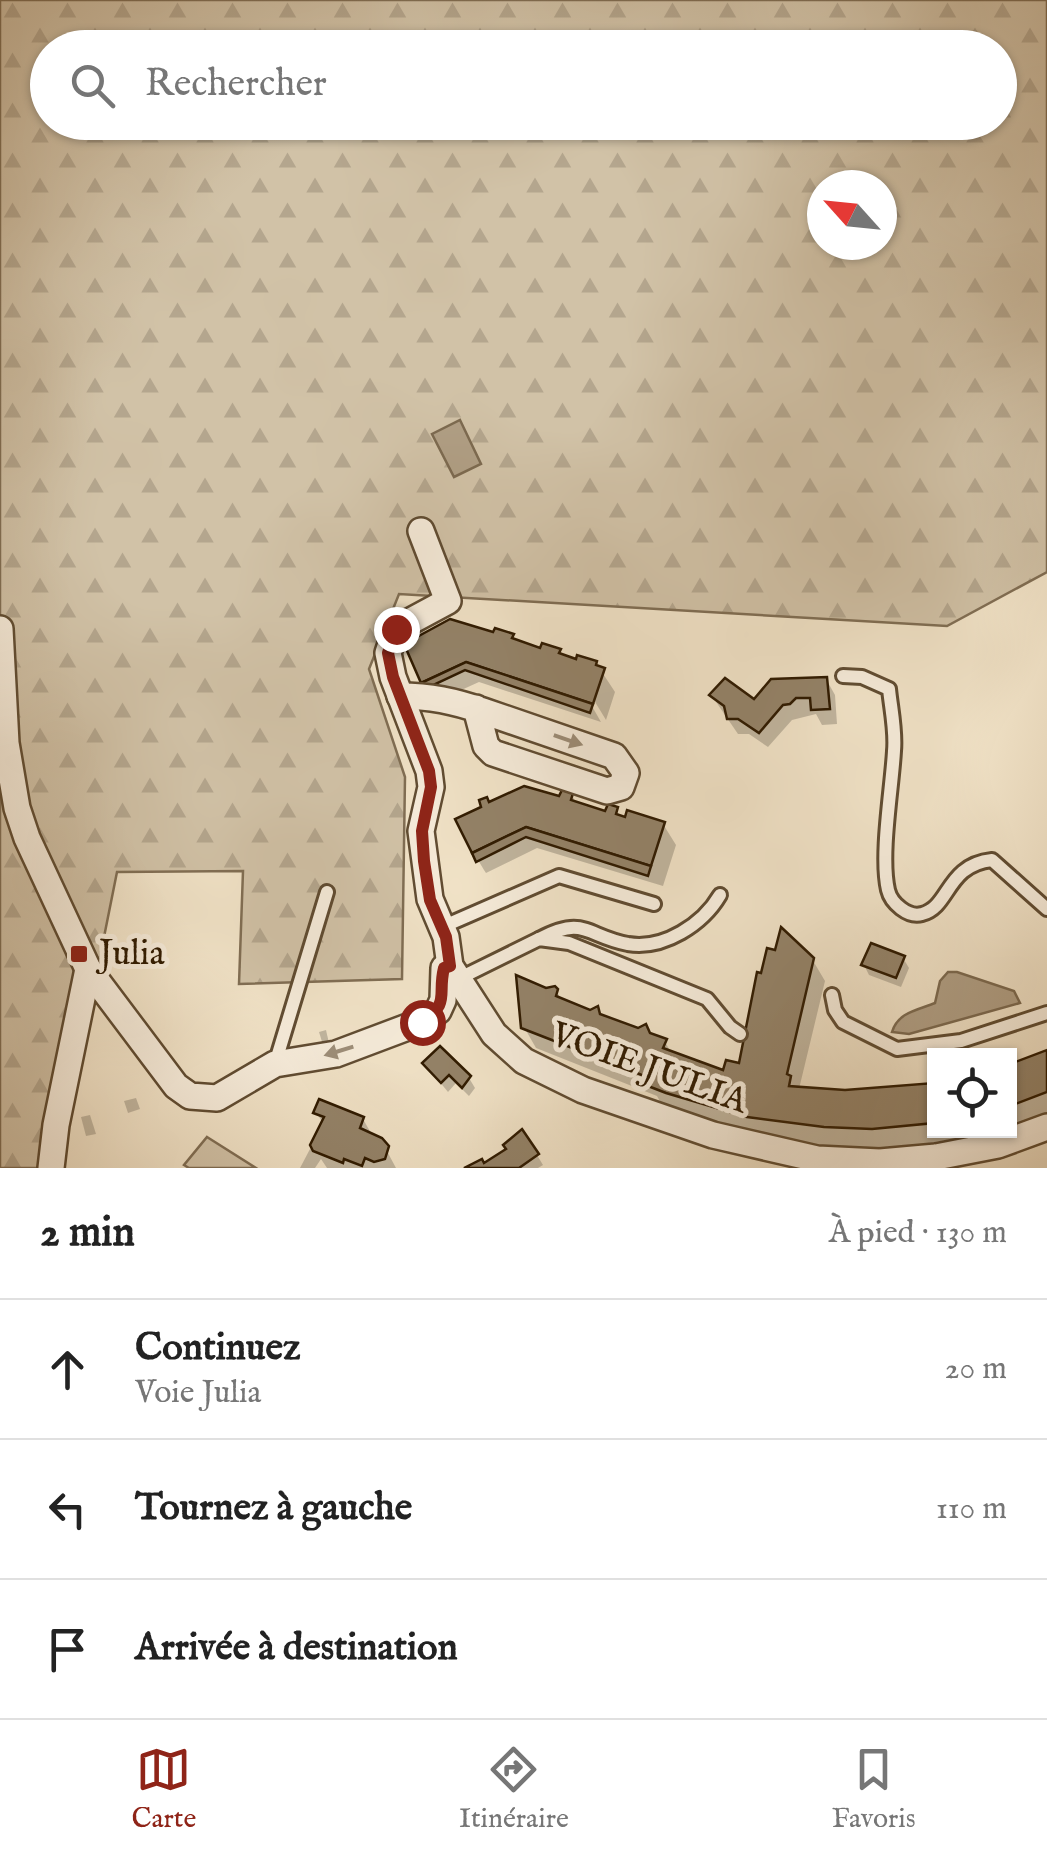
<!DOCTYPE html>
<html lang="fr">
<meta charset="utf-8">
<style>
body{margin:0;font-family:"IM FELL English",serif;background:#f6f6f6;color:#222}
.controls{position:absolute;right:30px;bottom:30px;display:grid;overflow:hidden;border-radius:0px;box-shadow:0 2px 8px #0004}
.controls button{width:90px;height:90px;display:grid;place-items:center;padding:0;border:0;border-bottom:2px solid #e0e0e0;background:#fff;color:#222;font:50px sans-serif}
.compass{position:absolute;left:807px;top:170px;width:90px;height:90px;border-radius:50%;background:#fff;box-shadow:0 2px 8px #0004;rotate:297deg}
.stop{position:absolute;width:30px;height:30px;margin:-22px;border:8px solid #8f2418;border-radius:50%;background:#fff}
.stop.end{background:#8f2418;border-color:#fff;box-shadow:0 2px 10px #0008}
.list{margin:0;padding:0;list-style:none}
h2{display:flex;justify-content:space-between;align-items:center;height:130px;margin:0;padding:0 40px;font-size:42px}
h2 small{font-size:32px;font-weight:400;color:#767676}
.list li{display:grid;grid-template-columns:65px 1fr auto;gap:30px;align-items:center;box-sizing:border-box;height:140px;padding:0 40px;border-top:2px solid #e0e0e0}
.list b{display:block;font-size:38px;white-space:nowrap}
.list p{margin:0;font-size:32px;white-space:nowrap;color:#767676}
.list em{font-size:32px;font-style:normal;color:#767676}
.icon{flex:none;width:55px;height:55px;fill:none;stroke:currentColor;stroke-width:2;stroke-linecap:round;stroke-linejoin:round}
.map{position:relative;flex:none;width:1047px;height:1168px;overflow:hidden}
.search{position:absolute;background:#fff;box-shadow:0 2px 8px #0004;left:30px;right:30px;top:30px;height:110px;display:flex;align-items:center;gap:25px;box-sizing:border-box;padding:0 35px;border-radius:55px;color:#767676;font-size:38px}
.sheet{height:550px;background:#fff}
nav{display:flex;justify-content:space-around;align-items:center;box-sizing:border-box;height:140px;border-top:2px solid #e0e0e0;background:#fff;font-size:28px;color:#767676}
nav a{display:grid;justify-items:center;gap:5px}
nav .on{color:#8f2418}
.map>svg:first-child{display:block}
.forest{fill:url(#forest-firs);stroke:#806e54;stroke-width:2.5;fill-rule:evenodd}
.park{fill:#d1c2a7;stroke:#806e54;stroke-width:2.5}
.water{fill:#b09f85;stroke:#7c6a50;stroke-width:2.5}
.shadow{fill:#0003}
.building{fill:#948369;stroke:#2f1a00;stroke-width:2.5}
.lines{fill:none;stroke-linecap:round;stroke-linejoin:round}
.service-casing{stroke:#604c32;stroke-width:18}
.minor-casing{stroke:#604c32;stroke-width:30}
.service{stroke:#f7eddc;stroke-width:12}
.minor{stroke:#f7eddc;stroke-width:25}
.oneway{fill:#9d8e79}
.route{stroke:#8f2418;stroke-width:12}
.poi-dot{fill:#8f2418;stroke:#f7eddc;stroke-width:4}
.labels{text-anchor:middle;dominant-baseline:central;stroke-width:10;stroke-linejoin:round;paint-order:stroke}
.poi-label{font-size:35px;fill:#2f1a00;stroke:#f7eddc;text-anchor:start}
.street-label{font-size:35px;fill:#2f1a00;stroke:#f7eddc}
</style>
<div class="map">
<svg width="1047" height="1168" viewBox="0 0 1047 1168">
<defs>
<pattern id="forest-firs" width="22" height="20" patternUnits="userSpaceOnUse" patternTransform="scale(2.5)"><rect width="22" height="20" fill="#d1c2a7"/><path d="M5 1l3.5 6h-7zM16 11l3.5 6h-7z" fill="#b4a68e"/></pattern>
</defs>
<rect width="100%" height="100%" fill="#f2e4c9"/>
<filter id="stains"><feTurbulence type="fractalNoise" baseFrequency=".002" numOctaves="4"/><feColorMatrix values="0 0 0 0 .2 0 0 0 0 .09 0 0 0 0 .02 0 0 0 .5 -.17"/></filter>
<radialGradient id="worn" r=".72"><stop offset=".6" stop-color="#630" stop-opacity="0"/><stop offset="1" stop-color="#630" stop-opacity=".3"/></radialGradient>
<path class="forest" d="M0,0H1047V572L947,626L399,594L369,669L405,777L402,979L239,984L243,871L117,872L74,1087L62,1168H0ZM48,48H1000V122H48ZM822,185H882V245H822Z"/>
<polygon class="park" points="207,1137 256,1168 189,1168 184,1165"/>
<g class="water">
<polygon points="460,420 481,464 454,477 432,434"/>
<path d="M948,972H957L1014,991L1020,1003L909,1034L892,1032C898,1012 918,1010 935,1003L940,981Z"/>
</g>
<g class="shadow">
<polygon points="496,631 542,651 559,651 562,656 596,663 615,692 606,720 589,692 585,694 601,722 479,682 435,702 424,684"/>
<polygon points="826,679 835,695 837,724 822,725 816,714 792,720 768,747 749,734 738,734 712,696 754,702"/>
<polygon points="572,795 577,805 607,814 616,809 621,818 663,824 676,845 663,886 537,848 486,873 484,870 478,860 489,805 561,799"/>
<polygon points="903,958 909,968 901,987 869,975 864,965"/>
<polygon points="812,959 825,981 799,1089 862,1092 934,1085 934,1130 1007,1130 899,1148 803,1145 736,1132 663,1107 657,1096 536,1048 524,1027 546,991 556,990 562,1001 665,1042 672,1054 725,1073 741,1066"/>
<polygon points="326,1030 329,1043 323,1045 319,1032"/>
<polygon points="1047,1050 1047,1117 1010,1130 1010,1066"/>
<polygon points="425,1064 469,1078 475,1088 469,1096 456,1083 448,1092"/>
<polygon points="136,1098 140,1109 128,1113 124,1101"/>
<polygon points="316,1112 363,1119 372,1135 381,1140 396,1168 327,1168 321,1159 315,1168 300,1168 310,1149 313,1151 319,1129 324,1125"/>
<polygon points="90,1115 96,1134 86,1136 81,1117"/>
<polygon points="537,1155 543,1165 538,1168 470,1168 481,1162 484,1167"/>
</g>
<g class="building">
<polygon points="450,619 493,632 495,628 514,634 512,638 540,648 542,643 561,649 559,653 576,659 577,655 597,661 596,665 605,668 593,704 466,662 421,683 404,644"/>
<polygon points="466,662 593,704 590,713 465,670 425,689 421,683"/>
<polygon points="827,677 830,709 811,710 810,698 796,698 790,704 783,705 759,733 738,719 727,719 724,706 709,695 725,678 754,699 771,679"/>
<polygon points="524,786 559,796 562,790 573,793 571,800 605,811 608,804 618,807 616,814 625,817 627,810 665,822 651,866 526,827 472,853 455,819 481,807 479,800 487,797 489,802"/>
<polygon points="526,827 651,866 648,876 526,837 476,862 472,853"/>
<polygon points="781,927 814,958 787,1074 791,1076 789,1086 845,1090 934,1083 934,1123 872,1129 824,1127 747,1117 666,1093 648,1086 652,1079 521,1028 516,975 546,988 555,986 558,989 556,996 590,1010 598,1006 600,1014 638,1028 646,1024 650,1033 667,1039 663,1048 723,1070 726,1060 739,1063 757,972 761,973 767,948 775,950"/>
<polygon points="871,943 905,956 896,978 861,965"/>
<polygon points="440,1046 471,1076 462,1088 449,1075 441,1083 422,1063"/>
<polygon points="1047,1050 1047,1092 1010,1106 1010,1064"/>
<polygon points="319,1099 364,1117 360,1128 382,1138 389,1146 385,1159 374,1162 365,1158 362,1166 344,1159 343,1163 313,1151 310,1145 324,1117 313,1113"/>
<polygon points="522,1129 539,1154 519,1168 464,1168 482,1159 484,1163 506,1149 503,1145"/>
</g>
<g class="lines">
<defs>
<g id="service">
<path d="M843,676L862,677L889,689C891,709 896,731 894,751C892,788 880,855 888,890C891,903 908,918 922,914C950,907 946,865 992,860L1047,909"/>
<polyline points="442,927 559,876 654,904"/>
<path d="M539,939C585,915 586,936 628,944C664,950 703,924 720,895"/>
<polyline points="460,978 539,939 569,943 707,999 730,1027 740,1034"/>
<polyline points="832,995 835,1010 843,1022 897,1049 961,1041 1047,1013"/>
<polyline points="275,1064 327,892"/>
</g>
<g id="minor">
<polyline points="421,531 448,601 396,629 388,653 393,677 429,771 431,787 421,831 430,899 446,937 450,966 494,1034 524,1061 583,1090 713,1135 817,1159 880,1162 936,1157 998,1145 1047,1127"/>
<polyline points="0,629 6,743 17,808 27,838 88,969 176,1086 190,1096 217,1098 275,1064 336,1054 421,1022 438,1011 443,1000 444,968 450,966"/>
<path d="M400,696C430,696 454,701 483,711L614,756L626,773L621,787L607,791L493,753L486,746L476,708"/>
<polyline points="51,1168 56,1125 88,969"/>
</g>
</defs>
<use href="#service" class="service-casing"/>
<use href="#minor" class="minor-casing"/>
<use href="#service" class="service"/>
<use href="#minor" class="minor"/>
</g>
<defs><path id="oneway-solid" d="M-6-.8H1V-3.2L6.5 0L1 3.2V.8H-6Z" transform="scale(2.5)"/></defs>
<g class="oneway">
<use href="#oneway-solid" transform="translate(568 740) rotate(19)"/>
<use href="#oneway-solid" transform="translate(339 1051) rotate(163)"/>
</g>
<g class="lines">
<path class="route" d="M396,629L388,653L393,677L429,771L431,787L422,831L424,861L430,900L446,937L450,966L444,968C437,996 451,1002 422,1022"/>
</g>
<rect class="poi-dot" x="69" y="944" width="20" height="20" rx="5"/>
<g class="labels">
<g class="poi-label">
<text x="99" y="954">Julia</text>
</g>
<g class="street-label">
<text transform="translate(649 1069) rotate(20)">VOIE JULIA</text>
</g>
</g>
<rect width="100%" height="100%" filter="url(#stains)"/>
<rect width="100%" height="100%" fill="url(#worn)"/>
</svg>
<div class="controls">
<button><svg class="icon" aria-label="locate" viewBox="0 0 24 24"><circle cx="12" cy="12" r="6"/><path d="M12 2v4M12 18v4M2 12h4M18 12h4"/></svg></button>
</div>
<svg class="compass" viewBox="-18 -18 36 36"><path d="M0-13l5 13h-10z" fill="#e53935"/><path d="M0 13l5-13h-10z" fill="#767676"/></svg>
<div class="stop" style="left:422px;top:1022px"></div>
<div class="stop end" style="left:396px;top:629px"></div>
<div class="search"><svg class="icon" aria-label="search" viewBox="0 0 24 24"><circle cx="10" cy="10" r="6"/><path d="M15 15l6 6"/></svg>Rechercher</div>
</div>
<section class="sheet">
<h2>2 min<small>À pied · 130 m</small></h2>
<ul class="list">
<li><svg class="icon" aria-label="ahead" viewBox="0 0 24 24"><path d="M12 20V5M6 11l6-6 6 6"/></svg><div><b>Continuez</b><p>Voie Julia</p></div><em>20 m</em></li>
<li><svg class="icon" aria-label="left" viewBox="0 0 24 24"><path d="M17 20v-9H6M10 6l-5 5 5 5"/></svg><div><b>Tournez à gauche</b></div><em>110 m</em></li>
<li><svg class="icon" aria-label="arrive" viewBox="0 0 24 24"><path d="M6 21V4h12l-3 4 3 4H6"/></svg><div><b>Arrivée à destination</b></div></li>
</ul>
</section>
<nav>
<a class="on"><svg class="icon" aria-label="map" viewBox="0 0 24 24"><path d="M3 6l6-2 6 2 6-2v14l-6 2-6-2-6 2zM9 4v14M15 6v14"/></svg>Carte</a>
<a><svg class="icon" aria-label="directions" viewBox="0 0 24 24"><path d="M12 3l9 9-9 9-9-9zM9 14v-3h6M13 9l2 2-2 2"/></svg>Itinéraire</a>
<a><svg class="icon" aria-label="saved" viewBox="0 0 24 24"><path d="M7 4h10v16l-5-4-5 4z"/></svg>Favoris</a>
</nav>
